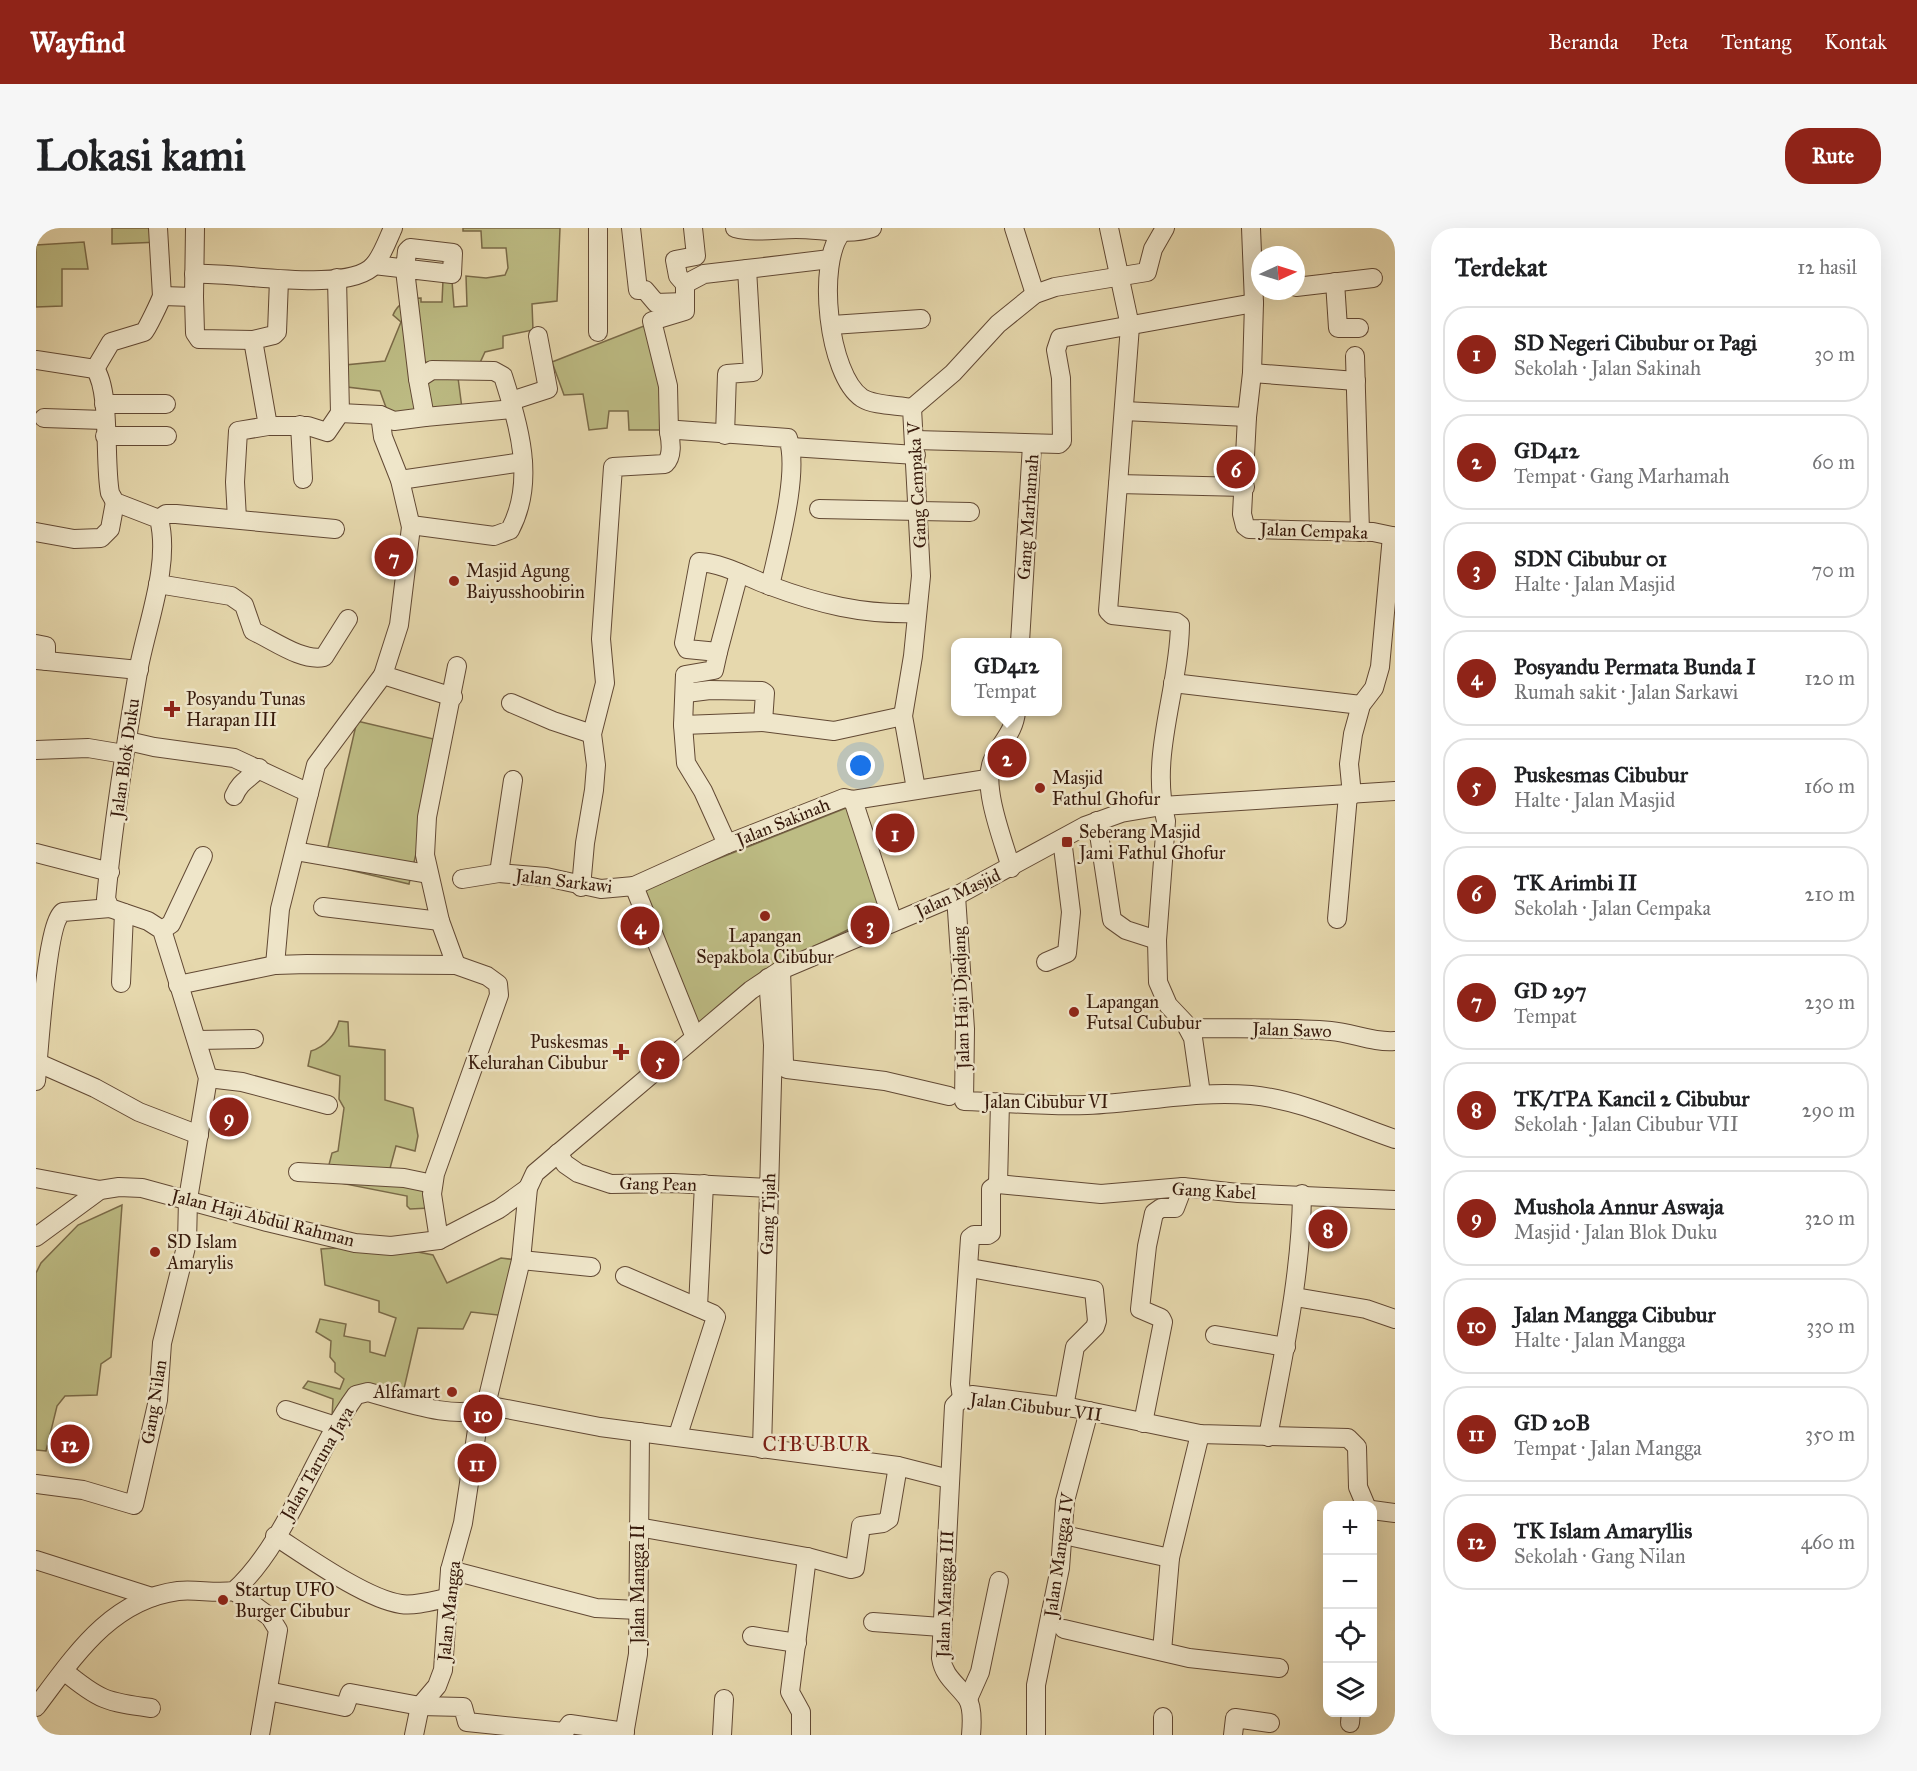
<!DOCTYPE html>
<html lang="id">
<meta charset="utf-8">
<style>
body{margin:0;font-family:"IM FELL Great Primer",serif;background:#f6f6f6;color:#202124}
.controls{position:absolute;right:18px;bottom:18px;display:grid;overflow:hidden;border-radius:12px;box-shadow:0 6px 24px #0002}
.controls button{width:54px;height:54px;display:grid;place-items:center;padding:0;border:0;border-bottom:2px solid #e0e0e0;background:#fff;color:#202124;font:30px sans-serif}
.compass{position:absolute;left:1215px;top:18px;width:54px;height:54px;border-radius:50%;background:#fff;box-shadow:0 6px 24px #0002;rotate:86deg}
.you{position:absolute;left:825px;top:538px;width:21px;height:21px;margin:-15px;border:4px solid #fff;border-radius:50%;background:#1a73e8;box-shadow:0 0 0 9px #1a73e833}
.badge{display:grid;place-items:center;width:39px;height:39px;border-radius:50%;background:#8f2418;color:#fff;font-size:20px;font-weight:700}
.pin{position:absolute;translate:-50% -50%;border:3px solid #fff;box-shadow:0 2px 6px #0006}
.popup{position:absolute;left:915px;top:410px;width:111px;height:78px;box-sizing:border-box;display:grid;place-content:center;border-radius:12px;background:#fff;filter:drop-shadow(0 2px 4px #0005);font-size:20px;white-space:nowrap;color:#757577}
.popup b{font-size:22px;color:#202124}
.popup::after{content:'';position:absolute;left:50%;top:100%;margin-left:-12px;border:12px solid transparent;border-top-color:#fff}
.list{margin:0;padding:0;list-style:none}
h2{display:flex;justify-content:space-between;align-items:center;height:78px;margin:0;padding:0 24px;font-size:26px}
h2 small{font-size:20px;font-weight:400;color:#757577}
.list li{display:grid;grid-template-columns:39px 1fr auto;gap:18px;align-items:center;box-sizing:border-box;height:96px;margin:0 12px 12px;padding:0 12px;border:2px solid #e0e0e0;border-radius:24px}
.list b{display:block;font-size:22px;white-space:nowrap}
.list p{margin:0;font-size:20px;white-space:nowrap;color:#757577}
.list em{font-size:20px;font-style:normal;color:#757577}
.icon{flex:none;width:33px;height:33px;fill:none;stroke:currentColor;stroke-width:2;stroke-linecap:round;stroke-linejoin:round}
.map{position:relative;flex:none;width:1359px;height:1507px;overflow:hidden;border-radius:24px}
header{display:flex;align-items:center;gap:36px;box-sizing:border-box;height:84px;padding:0 30px;background:#8f2418;color:#fff}
header strong{font-size:28px}
nav{display:flex;gap:33px;margin-inline-start:auto;font-size:21px}
.intro{display:flex;align-items:center;justify-content:space-between;box-sizing:border-box;height:144px;padding:0 36px}
h1{margin:0;font-size:42px}
.button{padding:15px 27px;border-radius:24px;background:#8f2418;color:#fff;font-size:21px;font-weight:700}
main{display:flex;gap:36px;padding:0 36px}
aside{flex:1;background:#fff;border-radius:24px;box-shadow:0 6px 24px #0002}
.map>svg:first-child{display:block}
.green{fill:#bdbc84;stroke:#7a6a48;stroke-width:1.5}
.lines{fill:none;stroke-linecap:round;stroke-linejoin:round}
.minor-casing{stroke:#624934;stroke-width:20}
.minor{stroke:#efe6ca;stroke-width:18}
.poi-dot{fill:#8f2418;stroke:#efe6ca;stroke-width:2}
.labels{text-anchor:middle;dominant-baseline:central;stroke-width:5;stroke-linejoin:round;paint-order:stroke}
.street-label{font-size:18px;fill:#36190b;stroke:#efe6ca}
.poi-label{font-size:18px;fill:#36190b;stroke:#efe6ca;text-anchor:start}
.quarter-label{font-size:21px;letter-spacing:1.5px;fill:#7a1f14;stroke:#efe6ca}
</style>
<header>
<strong>Wayfind</strong>
<nav><a>Beranda</a><a>Peta</a><a>Tentang</a><a>Kontak</a></nav>
</header>
<div class="intro"><h1>Lokasi kami</h1><a class="button">Rute</a></div>
<main>
<div class="map">
<svg width="1359" height="1507" viewBox="0 0 1359 1507">
<rect width="100%" height="100%" fill="#e6d8ad"/>
<filter id="stains"><feTurbulence type="fractalNoise" baseFrequency=".00333" numOctaves="4"/><feColorMatrix values="0 0 0 0 .2 0 0 0 0 .09 0 0 0 0 .02 0 0 0 .5 -.17"/></filter>
<radialGradient id="worn" r=".72"><stop offset=".6" stop-color="#630" stop-opacity="0"/><stop offset="1" stop-color="#630" stop-opacity=".3"/></radialGradient>
<g class="green">
<polygon points="76,0 123,0 124,14 76,16"/>
<path d="M427,0H524L521,73L496,76L497,102L467,108V120L449,124L442,139L421,142L427,188L356,196L344,163L311,159L309,137L349,133L365,94L357,87C362,75 372,70 385,70V74H406L407,52L416,53L418,79L431,78L430,48L450,50L469,47L472,40L470,20H446L445,3H427Z"/>
<polygon points="48,14 52,41 26,41 26,78 0,79 0,17"/>
<polygon points="613,96 632,202 593,202 592,183 573,183 571,200 553,202 547,166 528,167 516,134"/>
<polygon points="321,493 406,513 373,656 288,636"/>
<polygon points="810,580 815,580 850,683 767,724 663,800 608,660"/>
<path d="M303,793L312,794L313,818L349,822V872L377,880L382,908L379,923L360,918L353,944L394,960V980L374,981L371,978V968L289,952L296,925L302,923L308,880L303,871L304,848L272,838L275,823C289,819 299,807 303,793Z"/>
<polygon points="86,977 75,1129 65,1136 61,1167 29,1168 21,1178 10,1223 0,1222 0,1045 5,1035 42,997"/>
<polygon points="299,1020 367,1021 397,1027 411,1055 465,1030 481,1032 471,1088 435,1084 427,1101 382,1100 367,1165 349,1160 296,1189 297,1171 267,1160 272,1153 304,1161 308,1151 299,1144 299,1135 294,1129 295,1113 280,1104 284,1091 310,1096 308,1108 334,1113 334,1124 349,1128 360,1090 343,1084 343,1073 289,1057 285,1021"/>
</g>
<g class="lines">
<defs>
<g id="minor">
<polyline points="562,0 562,104"/>
<polyline points="595,0 602,62 609,62 620,75 649,74"/>
<path d="M699,0C719,5 740,1 760,1C785,1 812,8 836,0"/>
<polyline points="978,0 999,66"/>
<polyline points="1073,0 1094,98 1082,256 1209,259"/>
<polyline points="1215,0 1218,75 1216,145 1211,189 1206,286 1209,298 1213,301 1337,304 1356,308"/>
<path d="M806,4C780,34 792,147 826,170C839,178 862,177 876,180L885,348L877,428L867,488L880,561"/>
<polyline points="338,37 416,46 417,25 374,20 371,23 369,42 382,151"/>
<path d="M158,46C195,43 313,67 338,37C346,28 352,11 357,0"/>
<path d="M301,50L304,185L344,187L358,193L389,189L382,151L396,142L458,143L467,148C483,198 500,253 474,302L458,308L375,297"/>
<polyline points="1299,54 1302,100 1323,100"/>
<polyline points="649,56 668,46 711,41"/>
<polyline points="1260,59 1337,50"/>
<polyline points="126,68 158,69 159,0"/>
<polyline points="158,69 159,105 163,111 217,112"/>
<polyline points="796,97 885,91"/>
<polyline points="1319,128 1324,304"/>
<path d="M0,132L59,141C75,163 68,234 74,265L79,274L123,291C135,337 110,398 102,444C89,520 77,595 70,671L74,680L112,693L126,702L172,850L152,971L151,1015L126,1115L122,1172L98,1277L47,1262L0,1256"/>
<path d="M59,141L75,114L108,104C111,101 124,74 126,68L122,0"/>
<polyline points="1216,145 1320,153"/>
<polyline points="475,173 512,161 502,108"/>
<polyline points="68,176 130,176"/>
<polyline points="876,180 917,145 962,96 999,66 1019,59 1111,44 1117,21 1129,0"/>
<polyline points="1088,183 1211,189"/>
<polyline points="344,187 347,209 364,252 375,299 363,397 347,447 417,469"/>
<polyline points="389,189 477,181"/>
<polyline points="8,190 68,192"/>
<polyline points="264,197 267,251"/>
<polyline points="232,198 272,198 291,204 304,185"/>
<polyline points="633,204 632,158 616,93 649,83 649,56 642,48 639,32 660,28 657,0"/>
<polyline points="689,207 691,146 717,144 711,41 794,31"/>
<polyline points="69,208 131,208"/>
<polyline points="879,212 1023,216 1026,213 1025,150 1020,122 1024,110 1218,75"/>
<polyline points="755,219 880,227"/>
<polyline points="364,252 487,234"/>
<path d="M1082,256L1072,383L1076,387L1140,394L1144,397C1143,463 1113,527 1130,593L1121,712L1122,754L1132,777L1149,795L1157,810L1165,866"/>
<polyline points="783,281 934,284"/>
<polyline points="123,291 130,286 140,286 299,301"/>
<polyline points="201,291 199,254 202,203 232,198 217,112 238,107 241,104 243,52"/>
<polyline points="0,304 38,311 65,310 74,301 79,274"/>
<path d="M122,356L195,368L208,377L217,403C237,412 266,434 288,429L312,391"/>
<polyline points="984,414 996,217"/>
<polyline points="0,416 10,418 10,433"/>
<polyline points="682,424 703,345"/>
<polyline points="0,432 103,442"/>
<polyline points="1137,455 1325,477"/>
<polyline points="475,475 517,493 556,506"/>
<polyline points="727,494 798,503 867,488"/>
<polyline points="647,497 727,494 729,465 726,463 674,462 650,465"/>
<polyline points="92,513 118,519 198,530 273,565"/>
<polyline points="0,522 52,520 88,526"/>
<polyline points="477,552 463,645 510,649 565,661 598,658 658,807"/>
<polyline points="1316,567 1313,536 1317,506 1325,477 1338,460 1344,439 1356,308"/>
<path d="M198,568C205,552 213,552 223,540"/>
<polyline points="817,572 857,694"/>
<polyline points="1061,593 1076,692 1090,702 1121,712"/>
<polyline points="691,616 808,570 817,572 951,551"/>
<polyline points="259,623 392,646"/>
<polyline points="0,625 74,644"/>
<path d="M975,640C967,612 946,560 956,534C964,515 978,505 980,484"/>
<polyline points="426,651 463,645"/>
<path d="M598,658L691,616L667,563L650,535L647,497L649,447L678,442L682,424L651,421L648,415L663,334C686,335 711,349 732,357C783,376 826,387 881,385"/>
<path d="M545,659L549,615L558,562L560,537L556,506L569,455L565,411L577,239L629,236C637,228 635,214 633,204L642,202L752,210C764,244 742,321 734,358"/>
<path d="M920,668L929,801L928,873C969,874 1011,879 1051,877C1106,875 1160,862 1215,867C1265,872 1312,895 1359,911"/>
<polyline points="287,679 404,693"/>
<polyline points="1301,691 1312,567"/>
<polyline points="126,702 135,696 167,628"/>
<polyline points="1010,734 1031,725 1035,684 1026,611"/>
<polyline points="239,737 244,681 280,537 347,447"/>
<polyline points="420,737 404,693 389,627 391,589 421,438"/>
<polyline points="745,742 748,834 751,841 849,853 913,868"/>
<polyline points="85,755 88,685"/>
<polyline points="142,757 239,737 271,736 420,737 451,748 462,756 463,767 399,946 396,966 403,1012"/>
<path d="M1152,800C1200,801 1248,799 1295,803C1317,805 1338,815 1359,813"/>
<polyline points="161,812 218,811"/>
<polyline points="0,834 59,860 103,884 163,907"/>
<polyline points="172,850 206,854 292,877"/>
<path d="M0,853C3,826 10,695 27,684L74,680"/>
<polyline points="522,925 529,936 542,945 575,956 637,955 733,960"/>
<polyline points="262,944 368,950 397,956"/>
<polyline points="0,950 64,962"/>
<polyline points="962,956 1065,966 1147,959 1202,965 1359,972"/>
<polyline points="962,956 964,874"/>
<polyline points="0,1009 64,962 83,959 106,960 231,994 319,1015 355,1018 403,1012 463,981 492,960"/>
<polyline points="485,1032 555,1039"/>
<polyline points="934,1040 1058,1062 1061,1093 1059,1099 1039,1119 1028,1179"/>
<polyline points="589,1048 677,1086 680,1089 642,1207"/>
<polyline points="1259,1069 1330,1081 1359,1091"/>
<polyline points="662,1079 668,956"/>
<polyline points="1179,1107 1250,1119"/>
<polyline points="926,1170 924,1156 934,1010 938,1007 952,1007 955,1005 955,961 962,956"/>
<polyline points="450,1177 564,1199 862,1238 913,1251"/>
<polyline points="250,1182 300,1198"/>
<polyline points="1107,1195 1127,1094 1125,1090 1104,1081 1111,1018 1118,985 1125,980 1139,980 1147,959"/>
<path d="M1232,1209C1247,1127 1265,1050 1266,966"/>
<polyline points="726,1221 737,817 732,750"/>
<polyline points="1336,1282 1359,1285"/>
<polyline points="602,1299 771,1329 815,1341 819,1340 825,1298 847,1295 853,1291 862,1238"/>
<path d="M239,1308C270,1328 330,1371 365,1376C379,1378 396,1373 410,1370"/>
<polyline points="1037,1309 1134,1330"/>
<polyline points="0,1332 116,1369"/>
<polyline points="414,1342 560,1380 602,1382"/>
<polyline points="198,1363 234,1389 242,1402 224,1507"/>
<polyline points="837,1394 905,1399"/>
<polyline points="1028,1401 1153,1430 1243,1440"/>
<polyline points="716,1408 761,1415"/>
<polyline points="1126,1423 1134,1330 1164,1206"/>
<path d="M28,1443C63,1472 70,1474 115,1480"/>
<polyline points="232,1463 309,1479 314,1465 384,1478 427,1479 431,1494 528,1504 534,1496 589,1504"/>
<polyline points="932,1471 944,1444 963,1353"/>
<path d="M0,1479C38,1429 74,1372 142,1363C161,1361 179,1366 198,1363C251,1315 277,1226 320,1167L332,1164C359,1171 427,1196 450,1177L485,1032L492,960L499,945L715,762L745,742L920,668L1049,598L1085,585L1126,578L1359,563"/>
<polyline points="1127,1489 1127,1507"/>
<polyline points="1314,1495 1315,1484"/>
<polyline points="378,1507 384,1478 401,1458 407,1442 414,1342 427,1295 444,1182"/>
<polyline points="588,1507 602,1426 604,1204"/>
<polyline points="686,1507 688,1471"/>
<polyline points="765,1507 765,1484 754,1464 771,1329"/>
<path d="M935,1507C936,1496 937,1479 931,1470C920,1455 908,1449 905,1430L918,1178L926,1170L936,1167L1038,1180L1164,1206L1312,1210L1321,1219L1322,1259L1330,1278"/>
<polyline points="1000,1507 1000,1457 1024,1340 1029,1273 1053,1183"/>
<polyline points="1197,1507 1199,1490 1234,1495"/>
</g>
</defs>
<use href="#minor" class="minor-casing"/>
<use href="#minor" class="minor"/>
</g>
<g class="poi-dot">
<circle cx="418" cy="353" r="6"/>
<path d="M133 472h6v6h6v6h-6v6h-6v-6h-6v-6h6z"/>
<circle cx="1004" cy="560" r="6"/>
<rect x="1025" y="608" width="12" height="12" rx="3"/>
<circle cx="729" cy="688" r="6"/>
<circle cx="1038" cy="784" r="6"/>
<path d="M582 815h6v6h6v6h-6v6h-6v-6h-6v-6h6z"/>
<circle cx="119" cy="1024" r="6"/>
<circle cx="416" cy="1164" r="6"/>
<circle cx="187" cy="1372" r="6"/>
</g>
<g class="labels">
<g class="street-label">
<text transform="translate(881 257) rotate(-93)">Gang Cempaka V</text>
<text transform="translate(992 289) rotate(-86)">Gang Marhamah</text>
<text transform="translate(1278 303) rotate(2)">Jalan Cempaka</text>
<text transform="translate(89 530) rotate(-82)">Jalan Blok Duku</text>
<text transform="translate(747 594) rotate(-22)">Jalan Sakinah</text>
<text transform="translate(528 653) rotate(7)">Jalan Sarkawi</text>
<text transform="translate(922 665) rotate(-25)">Jalan Masjid</text>
<text transform="translate(925 770) rotate(-92)">Jalan Haji Djadjang</text>
<text transform="translate(1256 802) rotate(2)">Jalan Sawo</text>
<text x="1010" y="874">Jalan Cibubur VI</text>
<text transform="translate(622 956) rotate(1)">Gang Pean</text>
<text transform="translate(1178 963) rotate(3)">Gang Kabel</text>
<text transform="translate(732 986) rotate(-88)">Gang Tijah</text>
<text transform="translate(227 990) rotate(14)">Jalan Haji Abdul Rahman</text>
<text transform="translate(118 1174) rotate(-81)">Gang Nilan</text>
<text transform="translate(1000 1179) rotate(7)">Jalan Cibubur VII</text>
<text transform="translate(281 1235) rotate(-60)">Jalan Taruna Jaya</text>
<text transform="translate(1023 1327) rotate(-82)">Jalan Mangga IV</text>
<text transform="translate(602 1356) rotate(-90)">Jalan Mangga II</text>
<text transform="translate(909 1366) rotate(-88)">Jalan Mangga III</text>
<text transform="translate(413 1383) rotate(-84)">Jalan Mangga</text>
</g>
<g class="poi-label">
<text x="430" y="343">Masjid Agung<tspan x="430" dy="21">Baiyusshoobirin</tspan></text>
<text x="150" y="471">Posyandu Tunas<tspan x="150" dy="21">Harapan III</tspan></text>
<text x="1016" y="550">Masjid<tspan x="1016" dy="21">Fathul Ghofur</tspan></text>
<text x="1043" y="604">Seberang Masjid<tspan x="1043" dy="21">Jami Fathul Ghofur</tspan></text>
<text x="729" y="708" text-anchor="middle">Lapangan<tspan x="729" dy="21">Sepakbola Cibubur</tspan></text>
<text x="1050" y="774">Lapangan<tspan x="1050" dy="21">Futsal Cububur</tspan></text>
<text x="572" y="814" text-anchor="end">Puskesmas<tspan x="572" dy="21">Kelurahan Cibubur</tspan></text>
<text x="131" y="1014">SD Islam<tspan x="131" dy="21">Amarylis</tspan></text>
<text x="404" y="1164" text-anchor="end">Alfamart</text>
<text x="199" y="1362">Startup UFO<tspan x="199" dy="21">Burger Cibubur</tspan></text>
</g>
<g class="quarter-label">
<text x="781" y="1216">CIBUBUR</text>
</g>
</g>
<rect width="100%" height="100%" filter="url(#stains)"/>
<rect width="100%" height="100%" fill="url(#worn)"/>
</svg>
<div class="controls">
<button>+</button>
<button>−</button>
<button><svg class="icon" aria-label="locate" viewBox="0 0 24 24"><circle cx="12" cy="12" r="6"/><path d="M12 2v4M12 18v4M2 12h4M18 12h4"/></svg></button>
<button><svg class="icon" aria-label="layers" viewBox="0 0 24 24"><path d="M12 4l9 5-9 5-9-5zM3 14l9 5 9-5"/></svg></button>
</div>
<svg class="compass" viewBox="-18 -18 36 36"><path d="M0-13l5 13h-10z" fill="#e53935"/><path d="M0 13l5-13h-10z" fill="#757577"/></svg>
<div class="you"></div>
<div class="pin badge" style="left:859px;top:605px">1</div>
<div class="pin badge" style="left:971px;top:530px">2</div>
<div class="popup"><b>GD412</b>Tempat</div>
<div class="pin badge" style="left:834px;top:697px">3</div>
<div class="pin badge" style="left:604px;top:698px">4</div>
<div class="pin badge" style="left:624px;top:832px">5</div>
<div class="pin badge" style="left:1200px;top:241px">6</div>
<div class="pin badge" style="left:358px;top:329px">7</div>
<div class="pin badge" style="left:1292px;top:1001px">8</div>
<div class="pin badge" style="left:193px;top:889px">9</div>
<div class="pin badge" style="left:447px;top:1186px">10</div>
<div class="pin badge" style="left:441px;top:1235px">11</div>
<div class="pin badge" style="left:34px;top:1216px">12</div>
</div>
<aside>
<h2>Terdekat<small>12 hasil</small></h2>
<ul class="list">
<li><span class="badge">1</span><div><b>SD Negeri Cibubur 01 Pagi</b><p>Sekolah · Jalan Sakinah</p></div><em>30 m</em></li>
<li><span class="badge">2</span><div><b>GD412</b><p>Tempat · Gang Marhamah</p></div><em>60 m</em></li>
<li><span class="badge">3</span><div><b>SDN Cibubur 01</b><p>Halte · Jalan Masjid</p></div><em>70 m</em></li>
<li><span class="badge">4</span><div><b>Posyandu Permata Bunda I</b><p>Rumah sakit · Jalan Sarkawi</p></div><em>120 m</em></li>
<li><span class="badge">5</span><div><b>Puskesmas Cibubur</b><p>Halte · Jalan Masjid</p></div><em>160 m</em></li>
<li><span class="badge">6</span><div><b>TK Arimbi II</b><p>Sekolah · Jalan Cempaka</p></div><em>210 m</em></li>
<li><span class="badge">7</span><div><b>GD 297</b><p>Tempat</p></div><em>230 m</em></li>
<li><span class="badge">8</span><div><b>TK/TPA Kancil 2 Cibubur</b><p>Sekolah · Jalan Cibubur VII</p></div><em>290 m</em></li>
<li><span class="badge">9</span><div><b>Mushola Annur Aswaja</b><p>Masjid · Jalan Blok Duku</p></div><em>320 m</em></li>
<li><span class="badge">10</span><div><b>Jalan Mangga Cibubur</b><p>Halte · Jalan Mangga</p></div><em>330 m</em></li>
<li><span class="badge">11</span><div><b>GD 20B</b><p>Tempat · Jalan Mangga</p></div><em>350 m</em></li>
<li><span class="badge">12</span><div><b>TK Islam Amaryllis</b><p>Sekolah · Gang Nilan</p></div><em>460 m</em></li>
</ul>
</aside>
</main>
